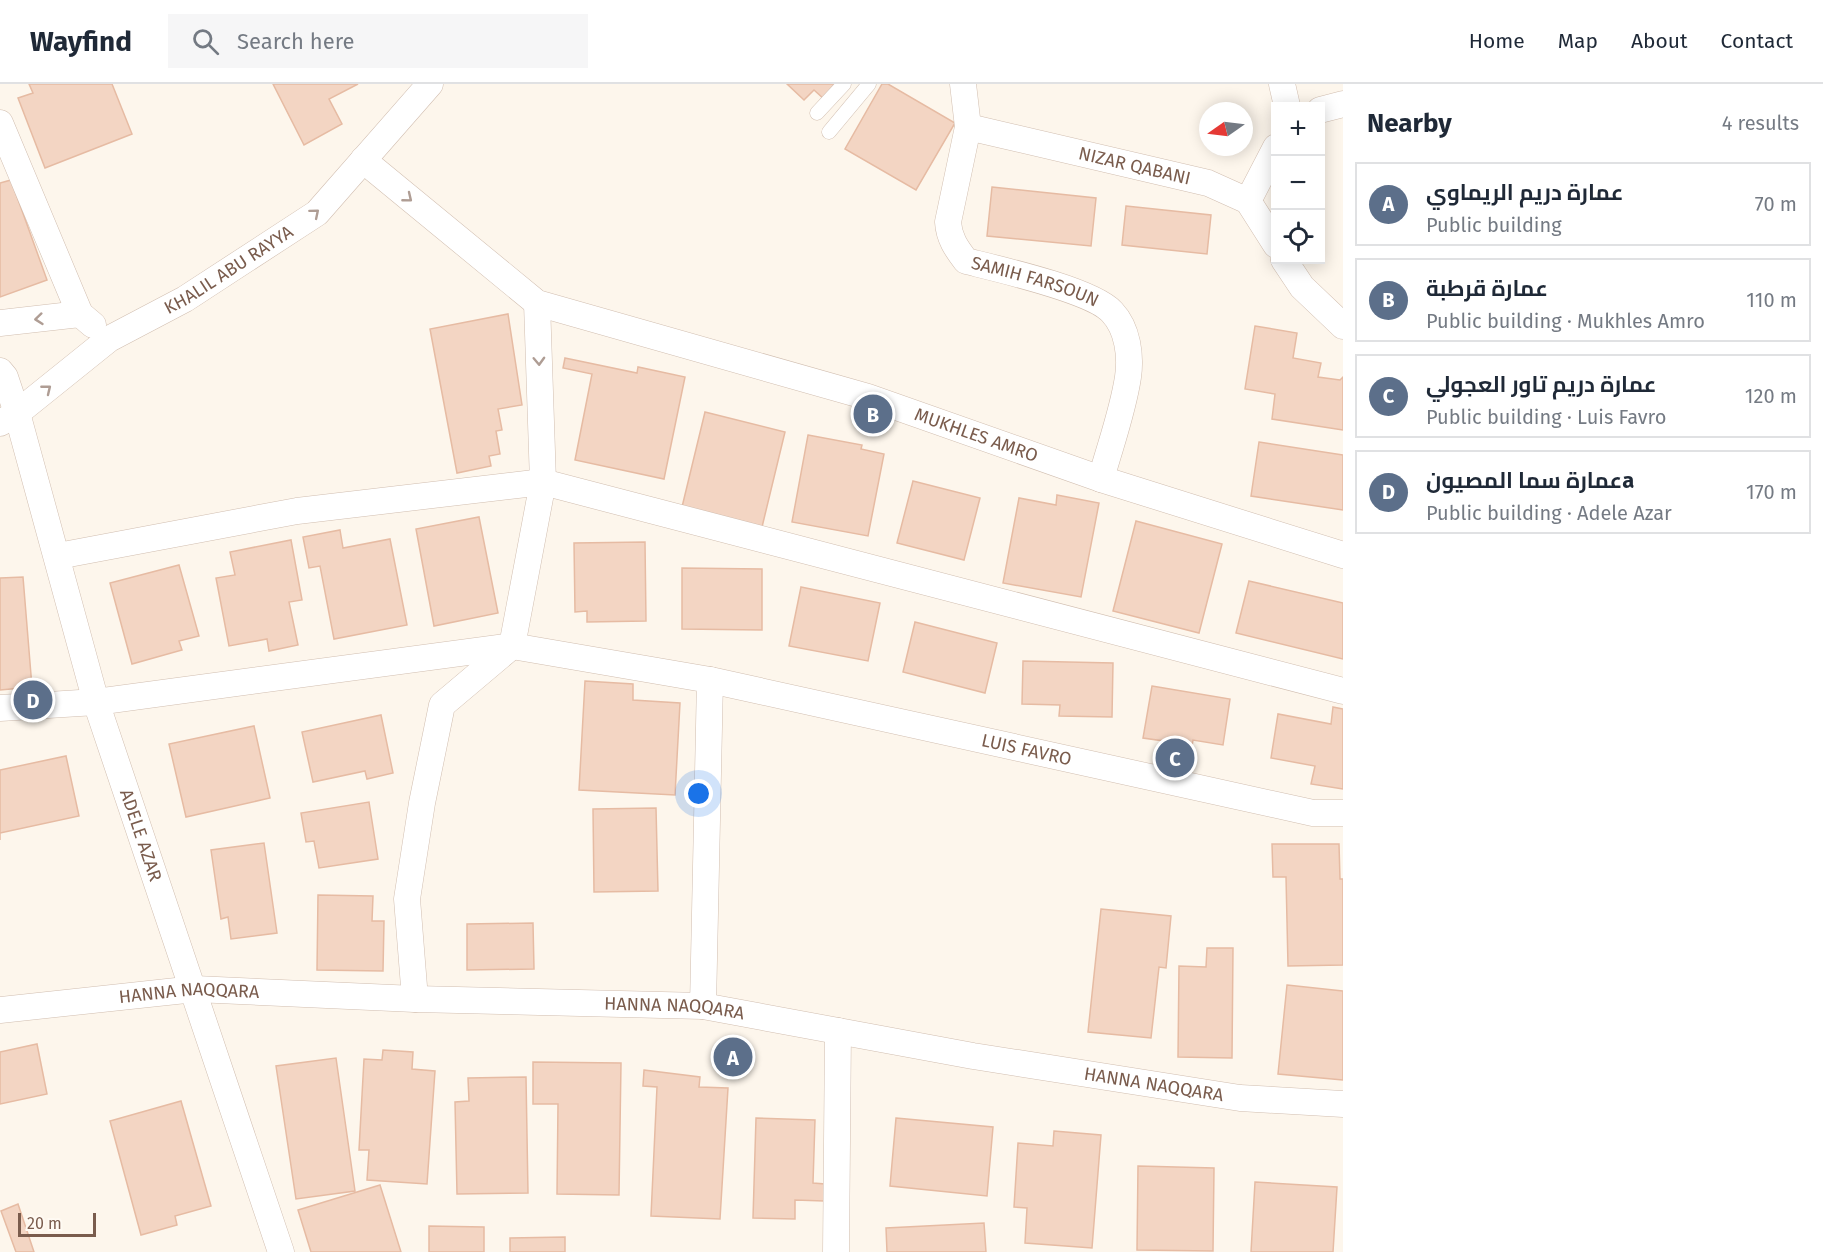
<!DOCTYPE html>
<meta charset="utf-8">
<style>
body{margin:0;font-family:"Fira Sans",Cairo,sans-serif;background:#f6f6f7;color:#1f2937}
.controls{position:absolute;right:18px;top:18px;display:grid;overflow:hidden;border-radius:0px;box-shadow:0 3px 15px #0003}
.controls button{width:54px;height:54px;display:grid;place-items:center;padding:0;border:0;border-bottom:2px solid #e0e1e3;background:#fff;color:#1f2937;font:30px sans-serif}
.compass{position:absolute;left:1199px;top:18px;width:54px;height:54px;border-radius:50%;background:#fff;box-shadow:0 3px 15px #0003;rotate:256deg}
.scale{position:absolute;left:18px;bottom:15px;width:78px;box-sizing:border-box;padding-left:6px;border:3px solid #7a5c4d;border-top:0;font-size:16px;line-height:21px;white-space:nowrap;color:#7a5c4d;-webkit-text-stroke:4px #fffaf3;paint-order:stroke}
.you{position:absolute;left:699px;top:710px;width:21px;height:21px;margin:-15px;border:4px solid #fff;border-radius:50%;background:#1a73e8;box-shadow:0 0 0 9px #1a73e833}
.badge{display:grid;place-items:center;width:39px;height:39px;border-radius:50%;background:#e76f51;color:#fff;font-size:20px;font-weight:700}
.pin{position:absolute;translate:-50% -50%;border:3px solid #fff;box-shadow:0 2px 6px #0006}
.list{margin:0;padding:0;list-style:none}
h2{display:flex;justify-content:space-between;align-items:center;height:78px;margin:0;padding:0 24px;font-size:26px}
h2 small{font-size:20px;font-weight:400;color:#747a83}
.list li{display:grid;grid-template-columns:39px 1fr auto;gap:18px;align-items:center;box-sizing:border-box;height:84px;margin:0 12px 12px;padding:0 12px;border:2px solid #e0e1e3;border-radius:0px}
.list b{display:block;font-size:22px;white-space:nowrap}
.list p{margin:0;font-size:20px;white-space:nowrap;color:#747a83}
.list em{font-size:20px;font-style:normal;color:#747a83}
.icon{flex:none;width:33px;height:33px;fill:none;stroke:currentColor;stroke-width:2;stroke-linecap:round;stroke-linejoin:round}
.map{position:relative;flex:none;width:1343px;height:1168px;overflow:hidden}
header{display:flex;align-items:center;gap:36px;box-sizing:border-box;height:84px;padding:0 30px;background:#fff;border-bottom:2px solid #e0e1e3}
header strong{font-size:28px}
nav{display:flex;gap:33px;margin-inline-start:auto;font-size:21px}
.search{width:420px;height:54px;background:#f6f6f7;display:flex;align-items:center;gap:15px;box-sizing:border-box;padding:0 21px;border-radius:0px;color:#747a83;font-size:22px}
main{display:flex}
aside{flex:1;background:#fff}
.map>svg:first-child{display:block}
.building{fill:#f3d5c3;stroke:#e6bba3;stroke-width:1.5}
.lines{fill:none;stroke-linecap:round;stroke-linejoin:round}
.service-casing{stroke:#d1beb0;stroke-width:15}
.minor-casing{stroke:#d1beb0;stroke-width:27}
.service{stroke:#fff;stroke-width:14}
.minor{stroke:#fff;stroke-width:26}
.oneway{stroke:#af9d94}
.labels{text-anchor:middle;dominant-baseline:central;stroke-width:5;stroke-linejoin:round;paint-order:stroke}
.street-label{font-size:18px;fill:#7a5c4d;stroke:#fffaf3}
</style>
<header>
<strong>Wayfind</strong>
<div class="search"><svg class="icon" aria-label="search" viewBox="0 0 24 24"><circle cx="10" cy="10" r="6"/><path d="M15 15l6 6"/></svg>Search here</div>
<nav><a>Home</a><a>Map</a><a>About</a><a>Contact</a></nav>
</header>
<main>
<div class="map">
<svg width="1343" height="1168" viewBox="0 0 1343 1168">
<rect width="100%" height="100%" fill="#fdf6ec"/>
<g class="building">
<polygon points="29,0 112,0 132,50 45,84 18,14 33,9"/>
<polygon points="273,0 358,0 329,15 342,40 304,61"/>
<polygon points="787,0 839,0 825,16 814,6 804,16"/>
<polygon points="882,0 888,0 955,39 916,106 845,65"/>
<polygon points="11,96 47,196 0,213 0,99"/>
<polygon points="992,103 1096,114 1091,162 987,152"/>
<polygon points="1126,122 1211,131 1207,170 1122,161"/>
<polygon points="508,230 522,321 498,325 502,346 496,347 500,370 489,372 491,382 457,389 430,245"/>
<polygon points="1255,242 1297,249 1293,274 1321,279 1318,293 1340,296 1343,293 1343,346 1272,335 1275,310 1245,305"/>
<polygon points="565,274 637,289 638,283 685,293 664,395 575,376 592,290 563,284"/>
<polygon points="705,328 785,348 762,443 682,423"/>
<polygon points="808,351 862,361 861,365 884,370 868,452 792,438"/>
<polygon points="1259,358 1343,371 1343,426 1251,412"/>
<polygon points="913,397 980,414 964,476 897,459"/>
<polygon points="1057,411 1099,419 1081,513 1003,499 1019,414 1056,421"/>
<polygon points="479,433 498,529 434,542 416,445"/>
<polygon points="1136,437 1222,460 1199,549 1113,527"/>
<polygon points="340,446 343,464 390,455 407,541 334,555 320,482 309,484 303,453"/>
<polygon points="291,456 302,516 289,518 298,561 269,567 267,555 229,562 216,494 235,491 230,468"/>
<polygon points="645,458 646,537 587,538 587,527 575,528 574,459"/>
<polygon points="179,481 199,552 179,557 182,566 132,580 110,499"/>
<polygon points="682,484 762,485 762,546 682,545"/>
<polygon points="23,493 32,603 0,606 0,494"/>
<polygon points="1249,497 1343,519 1343,575 1236,549"/>
<polygon points="801,503 880,519 868,577 789,562"/>
<polygon points="915,538 997,559 985,609 903,588"/>
<polygon points="1023,577 1113,579 1112,633 1059,632 1060,621 1022,620"/>
<polygon points="585,597 633,600 633,616 680,619 675,711 579,706"/>
<polygon points="1152,602 1230,615 1223,661 1193,656 1189,681 1176,678 1178,659 1143,654"/>
<polygon points="1333,623 1343,625 1343,705 1311,700 1315,682 1271,674 1278,630 1331,640"/>
<polygon points="381,631 393,689 367,695 365,687 313,698 302,648"/>
<polygon points="254,642 270,714 186,733 169,660"/>
<polygon points="66,672 79,732 0,749 0,756 0,686"/>
<polygon points="369,718 378,775 319,784 314,757 306,758 301,729"/>
<polygon points="656,724 658,807 594,808 593,725"/>
<polygon points="264,759 277,849 231,855 228,833 221,835 211,766"/>
<polygon points="1272,760 1339,760 1340,795 1343,795 1343,881 1288,882 1286,793 1273,793"/>
<polygon points="318,811 373,812 372,837 384,837 383,887 317,886"/>
<polygon points="1101,825 1171,832 1166,884 1159,883 1151,954 1088,948"/>
<polygon points="533,839 534,885 467,886 467,840"/>
<polygon points="1207,864 1233,864 1232,974 1178,973 1179,882 1206,883"/>
<polygon points="1287,901 1343,907 1343,996 1278,990"/>
<polygon points="37,960 47,1010 0,1020 0,968"/>
<polygon points="383,966 413,968 412,985 435,987 427,1100 367,1096 369,1066 359,1066 364,975 382,976"/>
<polygon points="336,974 355,1107 296,1115 276,982"/>
<polygon points="533,978 621,979 619,1111 557,1110 558,1020 533,1020"/>
<polygon points="644,986 700,993 699,1003 728,1004 720,1135 651,1132 657,1003 643,1002"/>
<polygon points="526,993 528,1109 457,1110 455,1018 469,1017 468,994"/>
<polygon points="181,1017 211,1122 175,1132 177,1141 141,1151 110,1037"/>
<polygon points="756,1034 815,1036 813,1099 825,1100 824,1117 795,1116 795,1135 753,1134"/>
<polygon points="896,1034 993,1043 987,1112 890,1102"/>
<polygon points="1054,1047 1101,1051 1092,1164 1025,1159 1027,1124 1014,1123 1018,1059 1053,1062"/>
<polygon points="1138,1082 1214,1084 1213,1167 1137,1166"/>
<polygon points="1255,1098 1337,1103 1333,1168 1251,1168"/>
<polygon points="380,1101 401,1168 311,1168 298,1126"/>
<polygon points="18,1120 34,1168 16,1168 1,1127"/>
<polygon points="984,1139 986,1168 887,1168 886,1144"/>
<polygon points="429,1142 484,1143 484,1168 429,1168"/>
<polygon points="565,1153 565,1168 510,1168 510,1154"/>
</g>
<g class="lines">
<defs>
<g id="service">
<polyline points="817,29 844,0"/>
<polyline points="829,48 869,0"/>
</g>
<g id="minor">
<path id="s1" d="M963,0L968,43L948,138C949,154 956,164 966,177C998,185 1092,206 1112,228C1128,245 1131,272 1128,293C1123,327 1110,362 1101,395"/>
<polyline points="1282,0 1287,22"/>
<polyline points="1320,26 1343,20"/>
<polyline points="0,39 80,230"/>
<path id="s2" d="M968,43L1208,99L1248,117L1276,161"/>
<path id="s3" d="M363,76L537,219L868,313L1101,395L1343,471"/>
<polyline points="1248,117 1276,63"/>
<polyline points="1284,176 1302,203 1343,242"/>
<polyline points="0,239 80,230 93,241"/>
<path id="s4" d="M0,287L5,293L17,329L96,618L281,1168"/>
<path id="s5" d="M0,339L17,329L109,255L185,215L317,129L430,0"/>
<polyline points="58,472 297,427 543,398 1343,607"/>
<path id="s6" d="M710,596L1313,729H1343"/>
<polyline points="0,624 96,618 512,562 710,596 703,922"/>
<polyline points="415,915 407,815 422,719 442,621 512,562 543,398 537,219"/>
<path id="s7" d="M0,926L195,905L415,915L703,922L973,972L1240,1014L1343,1020"/>
<polyline points="836,1168 838,947"/>
</g>
</defs>
<use href="#service" class="service-casing"/>
<use href="#minor" class="minor-casing"/>
<use href="#service" class="service"/>
<use href="#minor" class="minor"/>
</g>
<defs><path id="oneway-chevron" d="M-2-3.5L2.5 0L-2 3.5" fill="none" stroke-width="1.6" stroke-linecap="round" stroke-linejoin="round" transform="scale(1.5)"/></defs>
<g class="oneway">
<use href="#oneway-chevron" transform="translate(408 114) rotate(39)"/>
<use href="#oneway-chevron" transform="translate(315 129) rotate(-40)"/>
<use href="#oneway-chevron" transform="translate(39 235) rotate(174)"/>
<use href="#oneway-chevron" transform="translate(539 277) rotate(88)"/>
<use href="#oneway-chevron" transform="translate(47 305) rotate(-39)"/>
</g>
<g class="labels">
<g class="street-label">
<text stroke="none"><textPath href="#s2" startOffset="171">NIZAR QABANI</textPath></text>
<text stroke="none"><textPath href="#s5" startOffset="276">KHALIL ABU RAYYA</textPath></text>
<text stroke="none"><textPath href="#s1" startOffset="256">SAMIH FARSOUN</textPath></text>
<text stroke="none"><textPath href="#s3" startOffset="684">MUKHLES AMRO</textPath></text>
<text stroke="none"><textPath href="#s6" startOffset="324">LUIS FAVRO</textPath></text>
<text stroke="none"><textPath href="#s4" startOffset="486">ADELE AZAR</textPath></text>
<text stroke="none"><textPath href="#s7" startOffset="190">HANNA NAQQARA</textPath></text>
<text stroke="none"><textPath href="#s7" startOffset="676">HANNA NAQQARA</textPath></text>
<text stroke="none"><textPath href="#s7" startOffset="1162">HANNA NAQQARA</textPath></text>
</g>
</g>
</svg>
<div class="controls">
<button>+</button>
<button>−</button>
<button><svg class="icon" aria-label="locate" viewBox="0 0 24 24"><circle cx="12" cy="12" r="6"/><path d="M12 2v4M12 18v4M2 12h4M18 12h4"/></svg></button>
</div>
<svg class="compass" viewBox="-18 -18 36 36"><path d="M0-13l5 13h-10z" fill="#e53935"/><path d="M0 13l5-13h-10z" fill="#747a83"/></svg>
<div class="scale">20 m</div>
<div class="you"></div>
<div class="pin badge" style="left:733px;top:973px;background:#5c6f8a">A</div>
<div class="pin badge" style="left:873px;top:330px;background:#5c6f8a">B</div>
<div class="pin badge" style="left:1175px;top:674px;background:#5c6f8a">C</div>
<div class="pin badge" style="left:33px;top:616px;background:#5c6f8a">D</div>
</div>
<aside>
<h2>Nearby<small>4 results</small></h2>
<ul class="list">
<li><span class="badge" style="background:#5c6f8a">A</span><div><b>عمارة دريم الريماوي</b><p>Public building</p></div><em>70 m</em></li>
<li><span class="badge" style="background:#5c6f8a">B</span><div><b>عمارة قرطبة</b><p>Public building · Mukhles Amro</p></div><em>110 m</em></li>
<li><span class="badge" style="background:#5c6f8a">C</span><div><b>عمارة دريم تاور العجولي</b><p>Public building · Luis Favro</p></div><em>120 m</em></li>
<li><span class="badge" style="background:#5c6f8a">D</span><div><b>عمارة سما المصيونa</b><p>Public building · Adele Azar</p></div><em>170 m</em></li>
</ul>
</aside>
</main>
